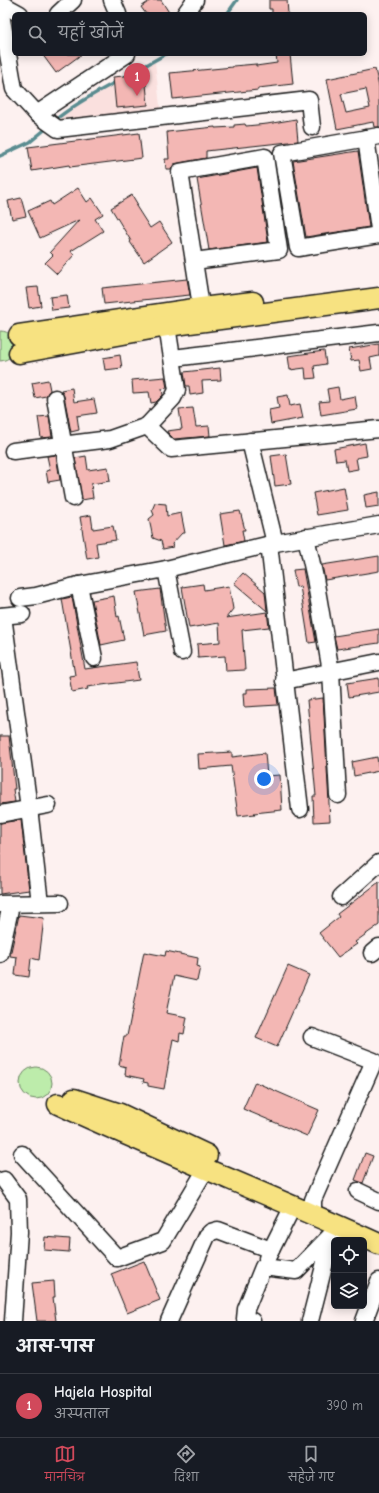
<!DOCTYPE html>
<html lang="hi">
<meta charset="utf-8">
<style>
body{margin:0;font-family:"Comic Neue","Playpen Sans Deva",sans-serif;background:#242831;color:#f1f3f6}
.controls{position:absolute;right:12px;bottom:12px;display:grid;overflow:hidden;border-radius:6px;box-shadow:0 2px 10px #0003}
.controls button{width:36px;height:36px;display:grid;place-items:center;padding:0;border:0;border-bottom:1px solid #363941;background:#171b24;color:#f1f3f6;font:20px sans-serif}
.you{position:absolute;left:264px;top:779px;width:14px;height:14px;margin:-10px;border:3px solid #fff;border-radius:50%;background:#1a73e8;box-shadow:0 0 0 6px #1a73e833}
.badge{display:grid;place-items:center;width:26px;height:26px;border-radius:50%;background:#d1495b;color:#fff;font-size:13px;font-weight:700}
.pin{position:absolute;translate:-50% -33px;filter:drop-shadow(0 1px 2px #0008)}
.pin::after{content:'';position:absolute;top:21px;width:14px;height:12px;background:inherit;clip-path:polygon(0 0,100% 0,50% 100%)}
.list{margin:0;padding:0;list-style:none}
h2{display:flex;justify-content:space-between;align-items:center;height:52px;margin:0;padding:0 16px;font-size:17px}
h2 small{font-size:13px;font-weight:400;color:#9ea1a6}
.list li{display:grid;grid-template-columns:26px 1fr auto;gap:12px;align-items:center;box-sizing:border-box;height:64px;padding:0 16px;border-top:1px solid #363941}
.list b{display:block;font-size:15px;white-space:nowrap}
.list p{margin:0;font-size:13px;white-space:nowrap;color:#9ea1a6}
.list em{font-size:13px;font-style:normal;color:#9ea1a6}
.icon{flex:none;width:22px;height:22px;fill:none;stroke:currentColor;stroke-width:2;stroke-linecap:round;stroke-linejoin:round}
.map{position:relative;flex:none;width:379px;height:1321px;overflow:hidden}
.search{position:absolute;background:#171b24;box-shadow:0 2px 10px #0003;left:12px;right:12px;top:12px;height:44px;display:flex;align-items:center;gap:10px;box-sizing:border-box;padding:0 14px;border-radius:6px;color:#9ea1a6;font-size:15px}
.sheet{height:116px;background:#171b24}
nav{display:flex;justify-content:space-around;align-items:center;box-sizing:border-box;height:56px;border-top:1px solid #363941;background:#171b24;font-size:11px;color:#9ea1a6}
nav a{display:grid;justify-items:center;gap:2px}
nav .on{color:#d1495b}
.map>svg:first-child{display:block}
.built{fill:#fae0de}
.green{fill:#bdecab;stroke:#6c8464}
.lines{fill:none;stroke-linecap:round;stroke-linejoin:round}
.stream{stroke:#5a8c90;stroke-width:3.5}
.building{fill:#f3b7b4;stroke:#1c1c1c;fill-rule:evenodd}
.minor-casing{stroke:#1c1c1c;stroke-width:19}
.major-casing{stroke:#1c1c1c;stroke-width:23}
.minor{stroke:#fff;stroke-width:16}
.major{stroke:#f7e281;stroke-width:20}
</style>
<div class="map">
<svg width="379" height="1321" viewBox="0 0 379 1321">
<rect width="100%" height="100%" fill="#fdf1f0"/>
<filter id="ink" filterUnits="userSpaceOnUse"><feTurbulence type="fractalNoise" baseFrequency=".025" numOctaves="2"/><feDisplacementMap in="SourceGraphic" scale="8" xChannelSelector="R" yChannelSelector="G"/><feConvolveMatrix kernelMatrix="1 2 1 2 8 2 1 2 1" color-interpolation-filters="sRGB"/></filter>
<g filter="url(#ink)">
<polygon class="built" points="155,62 161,115 52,124 65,113 89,98"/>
<g class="green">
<path d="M0,331C20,331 20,360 0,361Z"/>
<circle cx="36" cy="1083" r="16"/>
</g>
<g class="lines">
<g class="stream">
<polyline points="227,14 237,0"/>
<polyline points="123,78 166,54"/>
<path d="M54,121C73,105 95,93 116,82"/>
<polyline points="0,156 30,142 48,127"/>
</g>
</g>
<g class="building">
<polygon points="151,0 161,0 170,14 146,14 141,7"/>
<polygon points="269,0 287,0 288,14 272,14 272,9 269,9"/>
<polygon points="42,54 82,54 56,73"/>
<polygon points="276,54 290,54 293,84 258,88 258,90 173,99 170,73 233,67 233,66 256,64 256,66 277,63"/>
<path d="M375,69L379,87V127H374L373,122L337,129L327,79ZM366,89L370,108L346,113L341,94Z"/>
<polygon points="145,74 148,105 116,108 113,77"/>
<polygon points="296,119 298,141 206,151 206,158 178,163 174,164 171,169 166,169 165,159 169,159 167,132 215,127 215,128 234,127 234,125 245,124 246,126 267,124"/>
<polygon points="139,133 142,158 70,167 69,165 32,171 28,147"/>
<polygon points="358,151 369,227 306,237 293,161"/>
<polygon points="257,168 268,242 209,250 197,179"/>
<polygon points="78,188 87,202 92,198 103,214 95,219 103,231 71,251 74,255 57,274 45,263 53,255 50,252 79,220 40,238 28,211 50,201 52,205"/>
<polygon points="132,195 138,205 136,206 150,228 159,222 172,242 144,262 130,242 131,241 111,208"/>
<polygon points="21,198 26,216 12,219 8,201"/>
<polygon points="187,279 190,295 104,304 102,288"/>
<polygon points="38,287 41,306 29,308 26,288"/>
<polygon points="67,295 69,308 52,310 50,297"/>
<polygon points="379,344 379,356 370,358 372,369 361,371 359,360 351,361 349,349"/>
<polygon points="324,351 326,364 314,366 316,378 306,379 305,368 290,370 288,356"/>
<polygon points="120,355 122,368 105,370 103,358"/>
<polygon points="220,368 221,380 202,381 203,393 190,395 189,386 186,386 184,372"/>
<polygon points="165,377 167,388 162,389 163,395 156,402 151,403 149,392 133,393 132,380"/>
<polygon points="48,380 50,390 46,396 35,398 32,383"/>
<polygon points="338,387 340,399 355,396 357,409 321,415 319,402 329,401 327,389"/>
<polygon points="72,388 74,402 94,399 97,413 77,416 79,430 71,432 64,396 61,390"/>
<polygon points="288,395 290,406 300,404 303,418 271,424 269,410 279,408 277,397"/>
<polygon points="193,408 196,427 209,426 210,436 174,439 168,433 167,431 182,429 179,409"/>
<polygon points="49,416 52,437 41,438 38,417"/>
<polygon points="365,443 367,456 356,458 358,469 347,471 345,460 336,461 334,449"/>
<polygon points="286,454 291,484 275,486 271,456"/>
<polygon points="56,455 60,480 48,482 46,471 50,470 47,456"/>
<polygon points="86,456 88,470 108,467 110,481 91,484 93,498 82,500 75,458"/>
<polygon points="344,487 348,510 317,515 313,493"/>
<polygon points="379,492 379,506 366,508 364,495"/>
<polygon points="155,503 166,504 167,516 181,513 185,533 182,533 172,544 173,547 163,549 161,541 153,538 149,519 154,515 152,510"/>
<polygon points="240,511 245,530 242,530 244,541 225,545 220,514"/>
<polygon points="91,515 93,529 113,526 116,540 96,543 98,557 87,559 80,517"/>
<polygon points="379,556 379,571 325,580 322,565"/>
<polygon points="303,569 316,642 309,643 300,586 296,587 293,570"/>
<polygon points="243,573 265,592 267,611 234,583"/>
<polygon points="203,584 204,590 229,586 233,609 226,618 267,612 269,627 242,630 245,670 226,671 225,656 198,658 197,644 220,642 219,623 189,628 182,587"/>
<polygon points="160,589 166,631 144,635 136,592"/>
<polygon points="114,596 117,617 119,616 124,640 101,645 92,600"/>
<polygon points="72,597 85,669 136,662 139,680 87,687 88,689 72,692 69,676 75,675 62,599"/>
<polygon points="379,629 379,643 337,649 334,636"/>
<polygon points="379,678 379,692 349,697 347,683"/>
<polygon points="276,688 278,705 244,707 243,693 247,693 247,689"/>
<polygon points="323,698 330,821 314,822 313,796 316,796 307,700"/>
<polygon points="0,736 9,736 15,789 13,789 15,802 0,804"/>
<polygon points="232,752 232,757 265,753 267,776 280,775 282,810 254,813 255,814 238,816 231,766 199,769 198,754"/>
<polygon points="377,757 379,771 354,776 352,762"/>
<polygon points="21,820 29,890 0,894 0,823"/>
<polygon points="379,882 379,925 355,942 357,944 338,957 319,933 339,917 337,914"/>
<polygon points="19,915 44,918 39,960 31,958 29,977 15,975 17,957 10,956"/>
<polygon points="166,951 198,958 197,966 200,967 197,981 174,976 166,1013 187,1017 184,1034 180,1033 179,1041 173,1039 164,1089 148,1086 148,1083 143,1082 144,1079 125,1075 126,1067 119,1065 124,1036 127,1036 144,952 165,956"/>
<polygon points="288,966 309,975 277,1047 256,1038"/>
<polygon points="255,1082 319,1110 307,1136 243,1109"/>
<polygon points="365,1153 373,1156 363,1183 355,1180"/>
<polygon points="45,1237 70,1239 69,1252 44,1250"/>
<polygon points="144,1261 160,1300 127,1313 111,1274"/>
<polygon points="54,1281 55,1297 53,1297 56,1321 37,1321 32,1283"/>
</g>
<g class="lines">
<defs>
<g id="minor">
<polyline points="112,0 118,14"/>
<polyline points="0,3 20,14"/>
<polyline points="0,8 14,89 37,114 58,129 309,100 312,127"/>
<polyline points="58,14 73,0"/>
<polyline points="185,14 195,0"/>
<polyline points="37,114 127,54"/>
<polyline points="379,136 282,153 298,248 379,235"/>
<polyline points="366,138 379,229"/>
<polyline points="194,261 279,250 265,157 180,172 203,319"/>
<polyline points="173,358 379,333"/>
<polyline points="55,398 73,498"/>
<polyline points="147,426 173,398 177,390 167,326"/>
<polyline points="250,441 275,543"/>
<polyline points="13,451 110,439 147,426 171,449 379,429"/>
<polyline points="306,537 315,578 331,672 338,795"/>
<polyline points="269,544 300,809"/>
<polyline points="166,569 182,652"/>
<polyline points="79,585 94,658"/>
<polyline points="20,598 36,596 79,585 166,569 275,543 379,525"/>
<polyline points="0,616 22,614"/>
<polyline points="3,616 29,808 40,903"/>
<polyline points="284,681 379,662"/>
<polyline points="0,814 48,805"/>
<polyline points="341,897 379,863"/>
<polyline points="0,904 60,903"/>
<polyline points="372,953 379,947"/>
<polyline points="0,954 11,905"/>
<polyline points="312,1037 374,1061 313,1200 313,1214"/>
<polyline points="22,1154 117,1258 163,1241 206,1169"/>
<polyline points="4,1180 18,1199 19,1232 13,1321"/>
<polyline points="358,1191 379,1201"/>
<polyline points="267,1258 293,1206"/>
<polyline points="169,1321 207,1236 211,1232 218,1230 271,1250"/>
<polyline points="252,1321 245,1319 246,1309 263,1267 296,1271 333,1233 349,1240"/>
<polyline points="310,1321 332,1235"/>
<polyline points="364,1321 379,1281"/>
</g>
<g id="major">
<polyline points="19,335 201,308 253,302"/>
<polyline points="19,353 167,326 379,298"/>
<polyline points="74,1099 120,1114 207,1155"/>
<path d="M58,1104C164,1153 273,1196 379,1244"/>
</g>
</defs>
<use href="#minor" class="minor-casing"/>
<use href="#major" class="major-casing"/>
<use href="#minor" class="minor"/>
<use href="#major" class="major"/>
</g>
</g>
</svg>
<div class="controls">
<button><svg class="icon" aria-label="locate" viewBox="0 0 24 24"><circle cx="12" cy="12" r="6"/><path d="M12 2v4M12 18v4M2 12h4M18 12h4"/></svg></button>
<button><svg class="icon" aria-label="layers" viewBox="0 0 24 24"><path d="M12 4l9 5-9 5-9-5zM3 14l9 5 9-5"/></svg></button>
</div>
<div class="you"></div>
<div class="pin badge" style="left:137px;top:96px">1</div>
<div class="search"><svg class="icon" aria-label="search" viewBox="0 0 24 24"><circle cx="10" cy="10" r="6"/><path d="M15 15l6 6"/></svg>यहाँ खोजें</div>
</div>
<section class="sheet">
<h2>आस-पास<small></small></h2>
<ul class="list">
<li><span class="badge">1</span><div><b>Hajela Hospital</b><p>अस्पताल</p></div><em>390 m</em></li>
</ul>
</section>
<nav>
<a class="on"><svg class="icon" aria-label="map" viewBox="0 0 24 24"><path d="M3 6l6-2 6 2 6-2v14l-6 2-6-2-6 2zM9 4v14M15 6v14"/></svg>मानचित्र</a>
<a><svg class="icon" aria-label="directions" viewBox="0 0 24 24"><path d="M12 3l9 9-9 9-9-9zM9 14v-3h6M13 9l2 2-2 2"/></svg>दिशा</a>
<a><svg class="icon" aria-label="saved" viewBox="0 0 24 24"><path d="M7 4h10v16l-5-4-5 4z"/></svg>सहेजे गए</a>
</nav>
